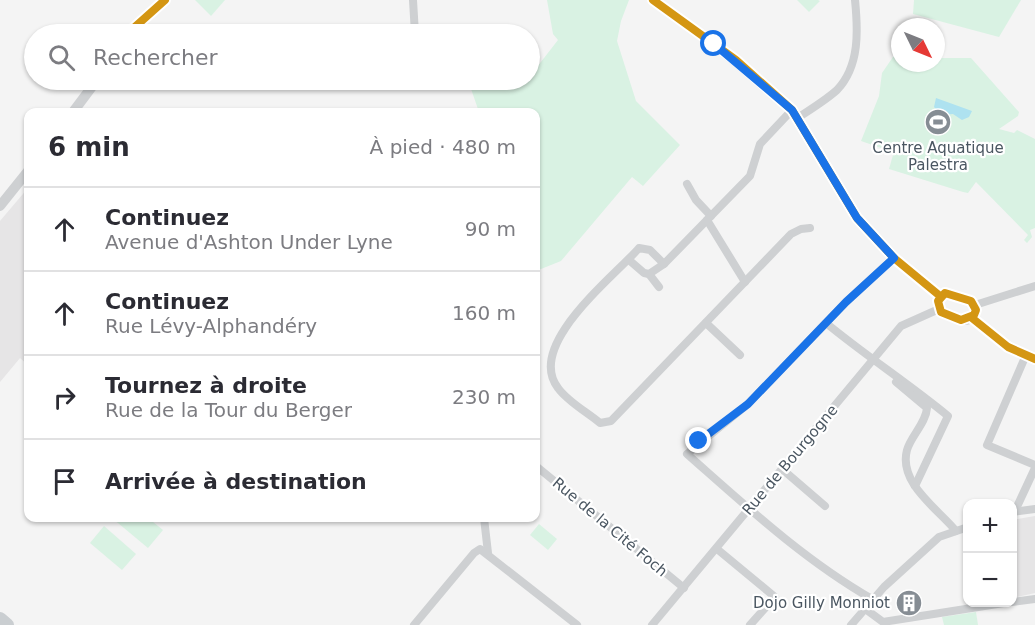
<!DOCTYPE html>
<html lang="fr">
<meta charset="utf-8">
<style>
body{margin:0;font-family:"DejaVu Sans",sans-serif;background:#f7f7f7;color:#2b2b33}
.controls{position:absolute;right:18px;bottom:18px;display:grid;overflow:hidden;border-radius:12px;box-shadow:0 2px 4px #0004}
.controls button{width:54px;height:54px;display:grid;place-items:center;padding:0;border:0;border-bottom:2px solid #e1e1e2;background:#fff;color:#2b2b33;font:30px sans-serif}
.compass{position:absolute;left:891px;top:18px;width:54px;height:54px;border-radius:50%;background:#fff;box-shadow:0 2px 4px #0004;rotate:133deg}
.stop{position:absolute;width:18px;height:18px;margin:-14px;border:4px solid #1a73e8;border-radius:50%;background:#fff}
.stop.end{background:#1a73e8;border-color:#fff;box-shadow:0 2px 6px #0008}
.list{margin:0;padding:0;list-style:none}
h2{display:flex;justify-content:space-between;align-items:center;height:78px;margin:0;padding:0 24px;font-size:26px}
h2 small{font-size:20px;font-weight:400;color:#7c7c81}
.list li{display:grid;grid-template-columns:39px 1fr auto;gap:18px;align-items:center;box-sizing:border-box;height:84px;padding:0 24px;border-top:2px solid #e1e1e2}
.list b{display:block;font-size:22px;white-space:nowrap}
.list p{margin:0;font-size:20px;white-space:nowrap;color:#7c7c81}
.list em{font-size:20px;font-style:normal;color:#7c7c81}
.icon{flex:none;width:33px;height:33px;fill:none;stroke:currentColor;stroke-width:2;stroke-linecap:round;stroke-linejoin:round}
.map{position:relative;flex:none;width:1035px;height:625px;overflow:hidden}
.search{position:absolute;background:#fff;box-shadow:0 2px 4px #0004;left:24px;top:24px;width:516px;height:66px;display:flex;align-items:center;gap:15px;box-sizing:border-box;padding:0 21px;border-radius:33px;color:#7c7c81;font-size:22px}
.panel{position:absolute;background:#fff;box-shadow:0 2px 4px #0004;left:24px;top:108px;width:516px;height:414px;border-radius:12px}
.map>svg:first-child{display:block}
.education{fill:#e6e5e6}
.green{fill:#d9f2e3}
.water{fill:#aee2f0}
.lines{fill:none;stroke-linecap:round;stroke-linejoin:round}
.minor{stroke:#ced0d2;stroke-width:8}
.tertiary{stroke:#ced0d2;stroke-width:10}
.primary{stroke:#caced1;stroke-width:14}
.bus-1-casing{stroke:#fff;stroke-width:12}
.bus-1{stroke:#d49613;stroke-width:8}
.route{stroke:#1a73e8;stroke-width:8}
.labels{text-anchor:middle;dominant-baseline:central;stroke-width:4.5;stroke-linejoin:round;paint-order:stroke}
.poi-label{font-size:15px;fill:#4a5661;stroke:#fff}
.street-label{font-size:15px;fill:#4a5661;stroke:#fff}
</style>
<div class="map">
<svg width="1035" height="625" viewBox="0 0 1035 625">
<rect width="100%" height="100%" fill="#f4f4f4"/>
<g class="education">
<polygon points="28,188 28,365 20,358 0,382 0,221"/>
<polygon points="1035,516 1035,593 1013,598 1012,520"/>
</g>
<g class="green">
<polygon points="195,0 225,0 211,16"/>
<polygon points="547,0 629,0 621,21 617,41 636,101 680,145 643,186 632,177 561,261 536,271 536,112 479,112 470,86 489,80 530,80 530,76 558,40 553,34"/>
<polygon points="797,0 818,0 820,1 809,12"/>
<polygon points="914,0 1021,0 999,37 913,14"/>
<polygon points="895,54 900,55 900,63 936,63 936,58 971,58 1019,112 1018,116 999,129 1014,133 1017,130 1035,139 1035,228 1030,230 1032,237 1027,243 1024,240 1028,235 976,182 968,193 963,192 889,169 893,155 887,153 887,150 861,141 879,96 882,73"/>
<polygon points="112,518 148,518 163,530 148,548"/>
<polygon points="539,524 557,539 548,550 530,535"/>
<polygon points="104,526 136,554 122,570 90,543"/>
<polygon points="976,612 978,625 944,625 942,617"/>
</g>
<polygon class="water" points="936,98 972,111 969,117 962,120 953,114 941,115 934,107"/>
<g class="lines">
<g class="minor">
<polyline points="413,0 415,34"/>
<path d="M799,117C811,109 826,100 837,90C860,66 858,30 855,0"/>
<polyline points="687,184 696,200 711,216"/>
<polyline points="707,220 745,282"/>
<path d="M629,260L644,273L649,274L664,264L650,250L639,248C614,277 525,345 558,388C568,402 587,412 600,423L611,421L791,234L801,229L810,228"/>
<polyline points="664,264 750,176 760,144 792,110"/>
<polyline points="649,274 659,287"/>
<polyline points="975,305 1035,286"/>
<polyline points="706,323 740,355"/>
<path d="M826,323C866,356 908,383 948,416L915,486"/>
<polyline points="1026,355 987,445 1035,465"/>
<path d="M896,382L927,408C926,423 911,436 907,450C898,483 938,509 956,531"/>
<polyline points="536,466 684,588"/>
<polyline points="782,469 825,506"/>
<polyline points="1015,511 1035,468"/>
<polyline points="1012,512 1035,509"/>
<polyline points="484,518 488,553"/>
<polyline points="717,549 775,597 750,625"/>
<path d="M872,599C804,560 746,506 687,454L748,404L846,302L894,258"/>
<polyline points="1012,602 1035,599"/>
<polyline points="864,608 883,622 1010,602"/>
<polyline points="414,625 474,553 480,549 577,625"/>
<polyline points="652,625 901,326 939,309"/>
<polyline points="851,625 884,587 939,537 968,527"/>
</g>
<g class="tertiary">
<polyline points="653,0 736,60 792,110 857,218 894,258 940,296"/>
<polyline points="127,34 165,0"/>
<polyline points="73,112 97,80"/>
<polyline points="0,206 28,171"/>
<path d="M945,293L971,301L976,310C971,328 953,317 941,312L938,301Z"/>
<polyline points="972,318 1008,347 1035,359"/>
</g>
<polyline class="primary" points="0,619 7,625"/>
<defs>
<g id="bus-1">
<polyline points="653,0 736,60 792,110 857,218 894,258 940,296"/>
<polyline points="127,34 165,0"/>
<polygon points="945,293 971,301 976,310 974,315 961,320 941,312 938,301"/>
<polyline points="972,318 1008,347 1035,359"/>
</g>
</defs>
<use href="#bus-1" class="bus-1-casing"/>
<use href="#bus-1" class="bus-1"/>
</g>
<g class="lines">
<polyline class="route" points="699,441 748,404 846,302 894,258 857,218 792,110 714,44"/>
</g>
<defs>
<symbol id="stadium-disc" viewBox="-11 -11 22 22"><circle r="9.5" fill="#868d94" stroke="#fff"/><path d="M0-5a6.5 5 0 1 0 0 10a6.5 5 0 1 0 0-10ZM-3.5-1.8h7v3.6h-7Z" fill="#fff"/></symbol>
<symbol id="building-disc" viewBox="-11 -11 22 22"><circle r="9.5" fill="#868d94" stroke="#fff"/><path d="M-4-6H4V6H1V3H-1V6H-4ZM-2.5-4.3h1.7v1.8h-1.7ZM.8-4.3h1.7v1.8H.8ZM-2.5-1h1.7V.8h-1.7ZM.8-1h1.7V.8H.8Z" fill="#fff"/></symbol>
</defs>
<g fill-rule="evenodd">
<use href="#stadium-disc" x="923" y="107" width="30" height="30"/>
<use href="#building-disc" x="894" y="588" width="30" height="30"/>
</g>
<g class="labels">
<g class="poi-label">
<text x="938" y="148">Centre Aquatique<tspan x="938" dy="17">Palestra</tspan></text>
<text x="890" y="603" text-anchor="end">Dojo Gilly Monniot</text>
</g>
<g class="street-label">
<text transform="translate(790 460) rotate(-50)">Rue de Bourgogne</text>
<text transform="translate(610 527) rotate(40)">Rue de la Cité Foch</text>
</g>
</g>
</svg>
<div class="controls">
<button>+</button>
<button>−</button>
</div>
<svg class="compass" viewBox="-18 -18 36 36"><path d="M0-13l5 13h-10z" fill="#e53935"/><path d="M0 13l5-13h-10z" fill="#7c7c81"/></svg>
<div class="stop" style="left:714px;top:44px"></div>
<div class="stop end" style="left:699px;top:441px"></div>
<div class="search"><svg class="icon" aria-label="search" viewBox="0 0 24 24"><circle cx="10" cy="10" r="6"/><path d="M15 15l6 6"/></svg>Rechercher</div>
<section class="panel">
<h2>6 min<small>À pied · 480 m</small></h2>
<ul class="list">
<li><svg class="icon" aria-label="ahead" viewBox="0 0 24 24"><path d="M12 20V5M6 11l6-6 6 6"/></svg><div><b>Continuez</b><p>Avenue d'Ashton Under Lyne</p></div><em>90 m</em></li>
<li><svg class="icon" aria-label="ahead" viewBox="0 0 24 24"><path d="M12 20V5M6 11l6-6 6 6"/></svg><div><b>Continuez</b><p>Rue Lévy-Alphandéry</p></div><em>160 m</em></li>
<li><svg class="icon" aria-label="right" viewBox="0 0 24 24"><path d="M7 20v-9h11M14 6l5 5-5 5"/></svg><div><b>Tournez à droite</b><p>Rue de la Tour du Berger</p></div><em>230 m</em></li>
<li><svg class="icon" aria-label="arrive" viewBox="0 0 24 24"><path d="M6 21V4h12l-3 4 3 4H6"/></svg><div><b>Arrivée à destination</b></div></li>
</ul>
</section>
</div>
